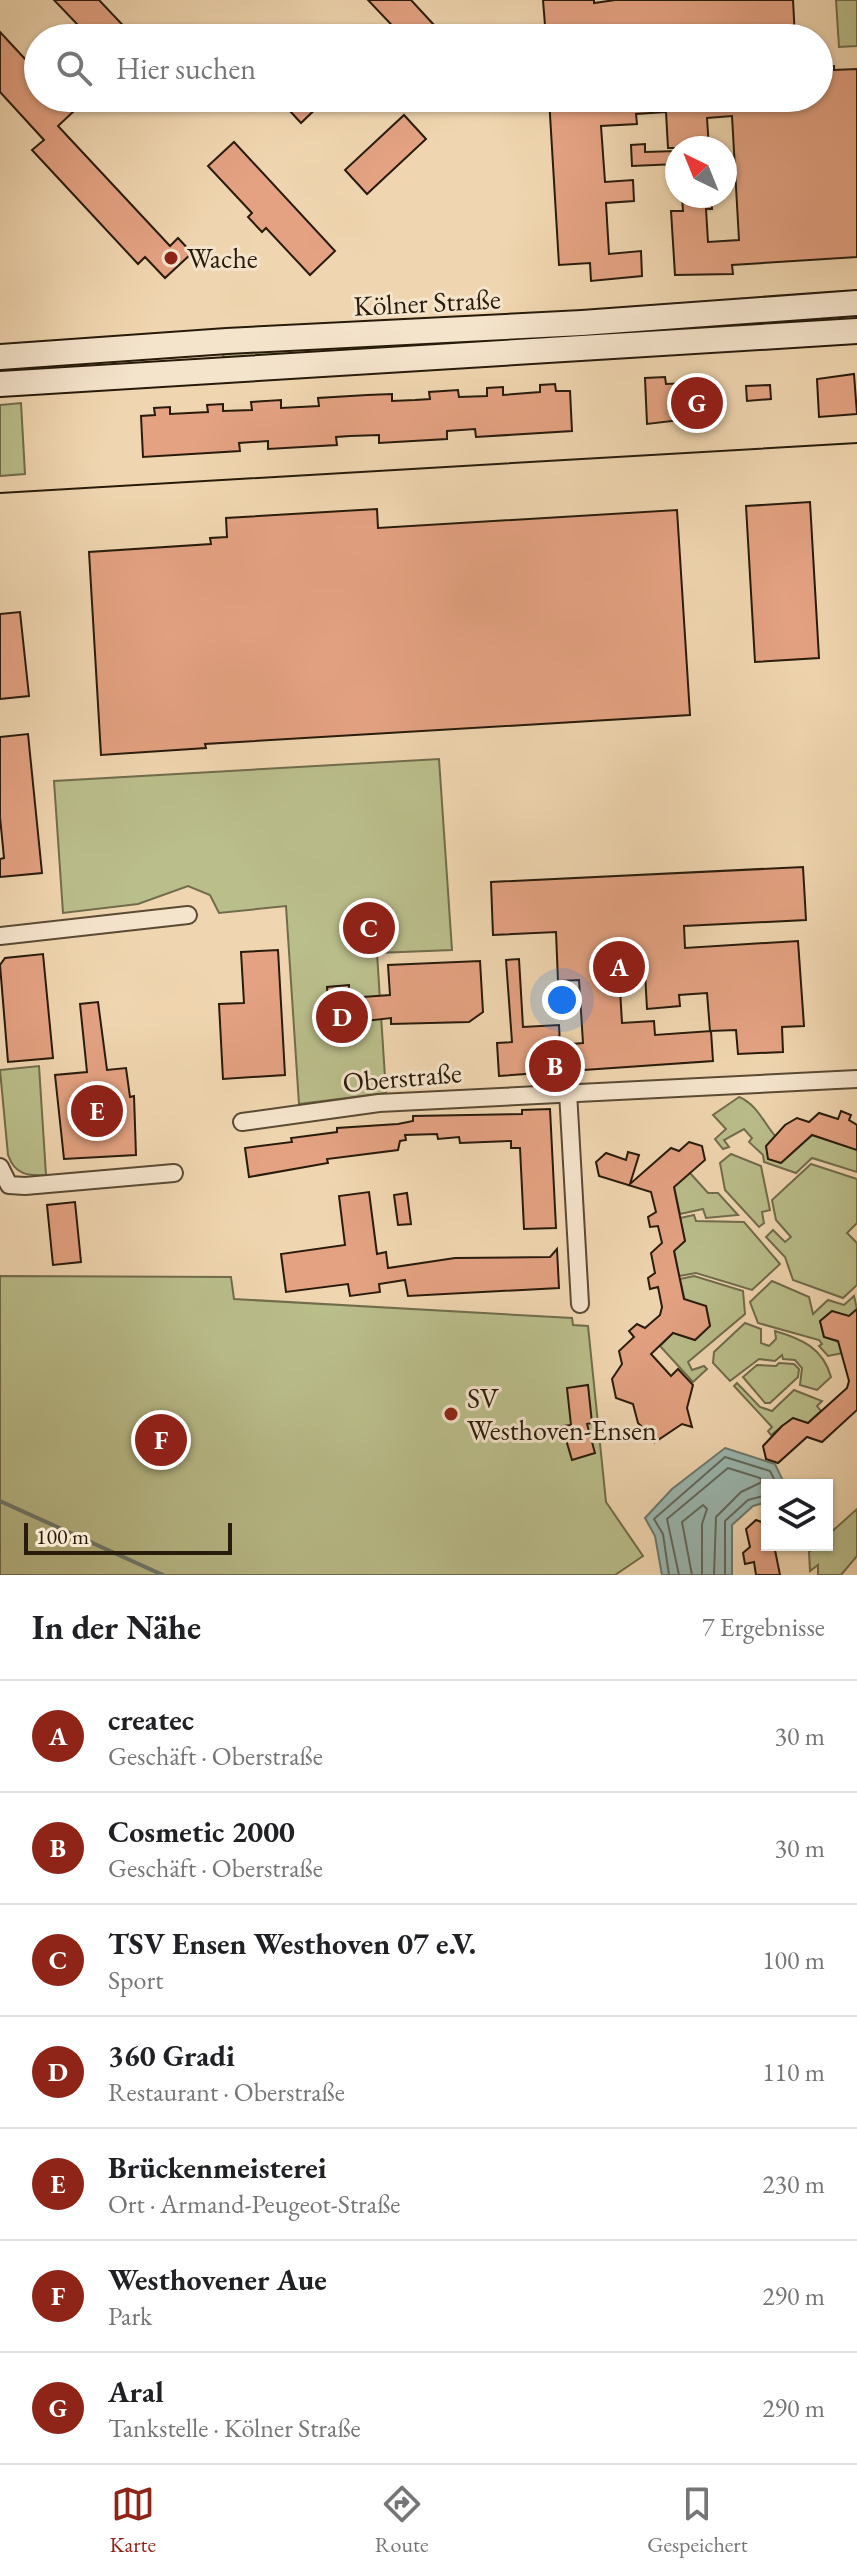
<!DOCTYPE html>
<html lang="de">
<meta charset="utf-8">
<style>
body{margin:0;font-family:"EB Garamond",serif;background:#f2f2f2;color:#202124}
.controls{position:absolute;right:24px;bottom:24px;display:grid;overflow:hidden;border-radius:0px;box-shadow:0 2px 6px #0004}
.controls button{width:72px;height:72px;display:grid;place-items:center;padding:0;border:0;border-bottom:2px solid #e0e0e0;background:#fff;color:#202124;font:40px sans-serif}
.compass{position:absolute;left:665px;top:136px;width:72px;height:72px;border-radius:50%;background:#fff;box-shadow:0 2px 6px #0004;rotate:317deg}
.scale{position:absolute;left:24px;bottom:20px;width:208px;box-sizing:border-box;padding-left:8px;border:4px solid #281b0b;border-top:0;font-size:22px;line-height:28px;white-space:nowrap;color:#281b0b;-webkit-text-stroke:6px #f5e4cc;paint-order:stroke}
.you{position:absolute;left:562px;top:1000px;width:28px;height:28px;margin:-20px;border:6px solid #fff;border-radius:50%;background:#1a73e8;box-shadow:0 0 0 12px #1a73e833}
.badge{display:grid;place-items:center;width:52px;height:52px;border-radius:50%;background:#8f2418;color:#fff;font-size:26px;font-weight:700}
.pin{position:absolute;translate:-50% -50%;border:4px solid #fff;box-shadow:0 2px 8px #0006}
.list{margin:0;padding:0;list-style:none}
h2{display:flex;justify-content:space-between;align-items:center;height:104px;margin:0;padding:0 32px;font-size:34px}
h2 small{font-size:26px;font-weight:400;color:#757577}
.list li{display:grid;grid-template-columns:52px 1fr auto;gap:24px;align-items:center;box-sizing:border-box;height:112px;padding:0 32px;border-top:2px solid #e0e0e0}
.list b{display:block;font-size:30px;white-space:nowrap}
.list p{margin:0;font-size:26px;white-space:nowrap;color:#757577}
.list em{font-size:26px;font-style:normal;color:#757577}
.icon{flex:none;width:44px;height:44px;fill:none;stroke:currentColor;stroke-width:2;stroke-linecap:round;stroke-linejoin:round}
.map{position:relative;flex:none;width:857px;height:1575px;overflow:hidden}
.search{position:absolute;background:#fff;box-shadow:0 2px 6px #0004;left:24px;right:24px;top:24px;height:88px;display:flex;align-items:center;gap:20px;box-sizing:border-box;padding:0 28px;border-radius:44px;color:#757577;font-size:30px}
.sheet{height:888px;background:#fff}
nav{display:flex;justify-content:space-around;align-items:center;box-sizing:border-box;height:112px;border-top:2px solid #e0e0e0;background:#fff;font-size:22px;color:#757577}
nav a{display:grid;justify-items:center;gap:4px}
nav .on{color:#8f2418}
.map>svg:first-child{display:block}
.green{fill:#babe8b;stroke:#716c4b;stroke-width:2}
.water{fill:#9bb8b1;stroke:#6d796f;stroke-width:2}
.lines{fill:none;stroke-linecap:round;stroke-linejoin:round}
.shore{stroke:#626a5e;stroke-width:2}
.stream{stroke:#6d796f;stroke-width:4}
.building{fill:#e4a282;stroke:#281b0b;stroke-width:2}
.street-casing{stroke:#5a4a34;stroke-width:20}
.secondary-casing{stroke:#281b0b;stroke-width:28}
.street{stroke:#f5e4cc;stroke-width:16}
.secondary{stroke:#f5e4cc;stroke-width:24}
.tram{stroke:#281b0b;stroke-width:2}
.poi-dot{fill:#8f2418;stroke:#f5e4cc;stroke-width:3}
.labels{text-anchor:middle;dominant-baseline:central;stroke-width:6;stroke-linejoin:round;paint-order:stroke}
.poi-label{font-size:28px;fill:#281b0b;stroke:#f5e4cc;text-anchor:start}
.street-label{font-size:28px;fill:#281b0b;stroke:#f5e4cc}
</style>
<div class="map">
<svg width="857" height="1575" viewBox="0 0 857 1575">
<rect width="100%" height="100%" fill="#f0d6b0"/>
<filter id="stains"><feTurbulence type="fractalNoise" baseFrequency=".0025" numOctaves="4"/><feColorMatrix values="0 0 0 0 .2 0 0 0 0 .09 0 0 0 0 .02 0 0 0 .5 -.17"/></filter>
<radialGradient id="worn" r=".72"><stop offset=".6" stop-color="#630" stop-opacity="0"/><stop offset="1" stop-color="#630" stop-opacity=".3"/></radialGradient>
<g class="green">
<polygon points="836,0 857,0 857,46 839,47"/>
<polygon points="562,334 562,340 224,363 223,352"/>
<polygon points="21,403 25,474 0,476 0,405"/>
<polygon points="439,759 452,950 377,953 386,1093 299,1104 286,906 219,913 210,895 188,886 138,904 63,913 54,781"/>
<path d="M39,1066L46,1175C28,1176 15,1175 8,1155L0,1070Z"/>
<path d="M739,1097C757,1104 765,1125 776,1137L766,1146L769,1159L781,1163L812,1135L857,1150V1172L812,1158L796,1173L764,1162L763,1155L749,1142L752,1138L744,1129L724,1140L729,1147L723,1149L715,1139L726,1129L713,1115Z"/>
<polygon points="731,1154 761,1166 770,1210 762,1212 764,1223 759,1227 725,1190 720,1163"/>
<polygon points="811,1164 857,1179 857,1223 847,1233 857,1243 857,1285 843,1298 793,1280 785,1257 766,1237 773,1230 785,1242 791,1237 776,1220 772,1200"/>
<polygon points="690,1173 708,1193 718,1193 738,1215 706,1218 703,1209 680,1214 674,1187"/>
<polygon points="694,1215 696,1221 744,1222 780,1264 752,1290 696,1273 679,1276 674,1250 685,1241 680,1218"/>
<polygon points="0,1276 231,1277 234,1299 572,1318 573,1325 588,1326 606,1502 643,1556 615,1575 0,1575"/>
<polygon points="694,1276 743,1291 745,1314 688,1362 692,1370 704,1366 707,1369 693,1382 660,1346 674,1332 695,1340 710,1326 706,1306 685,1301 680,1279"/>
<polygon points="772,1281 809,1297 813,1314 828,1300 844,1305 854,1296 857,1309 848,1317 832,1311 820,1321 824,1337 839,1342 843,1353 828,1356 819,1346 822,1344 819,1340 758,1323 750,1302"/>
<path d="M745,1323L761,1329V1343L769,1346L776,1339L775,1331C802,1339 823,1348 831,1377L817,1390L800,1385L802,1368L795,1360L783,1359L782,1355L775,1361L759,1359L730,1381L713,1363L714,1352Z"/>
<polygon points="779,1363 794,1364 799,1369 798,1377 770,1403 765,1403 743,1377 757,1365 776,1366"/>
<polygon points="737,1383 760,1407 772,1411 794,1390 822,1401 817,1406 821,1411 807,1424 793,1418 771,1435 768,1431 772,1427 734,1386"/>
<polygon points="857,1509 857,1556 841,1575 818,1575 818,1565 810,1571 809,1552 817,1545 827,1545 827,1536"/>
</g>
<polygon class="water" points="725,1448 775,1464 785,1485 767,1485 767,1502 753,1506 732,1525 732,1575 662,1575 655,1536 645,1518 672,1489"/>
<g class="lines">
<g class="shore">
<polyline points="669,1575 663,1534 654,1519 725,1457 770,1471 777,1485"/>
<polyline points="679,1575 667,1519 728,1468 760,1478 762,1482 741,1492 716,1517 714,1575"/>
<polyline points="692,1575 682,1522 703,1505 707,1509 702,1524 702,1575"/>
<polyline points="725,1575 725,1521 748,1500 767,1495"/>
</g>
<polyline class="stream" points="0,1501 163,1575"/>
</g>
<g class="building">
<polygon points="54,0 99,0 135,38 78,38 71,30 77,24"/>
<polygon points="368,0 411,0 435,26 422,38 404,38"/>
<polygon points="543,0 594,0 594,3 615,0 793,0 795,38 546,38"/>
<polygon points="0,32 38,73 38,98 61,98 74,111 58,126 170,246 178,238 192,253 165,278 145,257 138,264 32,150 44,140 0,92"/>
<polygon points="834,66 834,70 857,69 857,257 732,265 733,274 675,275 671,211 683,211 682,196 711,196 712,209 706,209 708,242 739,240 732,116 707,118 709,148 668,148 666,112 636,114 637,124 601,126 605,182 633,180 634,201 606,203 609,254 641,251 642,276 591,281 590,263 559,265 549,98 600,98 600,105 665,98 819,98 819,67"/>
<polygon points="278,98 327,98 301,123"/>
<polygon points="404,115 426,139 367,194 345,170"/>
<polygon points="234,142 335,251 310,275 266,228 262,232 248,217 252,213 208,166"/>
<polygon points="645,144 645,152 677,151 677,164 632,166 631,145"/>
<polygon points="854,374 857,414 819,417 817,379"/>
<polygon points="665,377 666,384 688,383 688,387 706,386 707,391 712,391 714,416 647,424 645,378"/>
<polygon points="555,384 556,391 570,391 572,431 476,437 475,429 447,431 447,439 379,443 379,435 350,436 336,437 337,445 268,449 268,441 239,443 240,451 143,457 141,416 155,415 154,408 170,407 170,414 208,412 207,405 223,404 223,411 252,410 251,402 281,400 281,408 319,406 318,398 367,395 392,394 392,401 415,400 430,399 429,392 458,390 459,397 487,396 487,388 503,387 503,395 540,392 540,385"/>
<polygon points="770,385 771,399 747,401 746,386"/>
<polygon points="810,502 819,658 755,662 746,506"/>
<polygon points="377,509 378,528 677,510 690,715 205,744 206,748 101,755 89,552 211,544 210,538 227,537 226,518"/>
<polygon points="20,612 29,696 0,699 0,614"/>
<polygon points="28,734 42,873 0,877 0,859 4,858 0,817 0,737"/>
<polygon points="803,867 806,920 684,926 685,948 798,941 804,1026 782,1027 783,1052 738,1054 736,1030 710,1031 707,993 679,995 680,1006 647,1009 644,955 618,956 622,1023 654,1021 655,1035 711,1031 713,1061 499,1076 497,1043 512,1042 506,960 519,959 523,1027 559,1025 560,1045 583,1043 579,980 558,981 556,932 493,935 491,882"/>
<polygon points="278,950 285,1075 223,1079 219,1004 244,1003 241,952"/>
<polygon points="43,954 53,1058 8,1062 0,965 5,958"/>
<polygon points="480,961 483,1012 469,1022 391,1024 391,1018 330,1025 327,987 349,985 349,998 390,995 388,965"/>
<polygon points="98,1002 107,1070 126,1068 130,1097 134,1096 136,1155 64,1159 55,1075 87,1072 80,1004"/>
<polygon points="550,1109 556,1228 524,1229 520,1148 511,1148 511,1141 460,1143 459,1137 438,1139 437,1134 405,1135 406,1140 400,1141 398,1150 327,1159 328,1163 249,1177 245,1148 292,1142 291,1138 337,1132 337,1128 398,1124 413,1121 413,1116 522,1114 522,1110"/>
<polygon points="841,1111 851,1115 849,1120 857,1125 857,1150 812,1135 781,1163 768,1159 766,1146 785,1125 797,1118 809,1122 819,1113 838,1119"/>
<polygon points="689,1142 702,1146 705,1160 674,1187 685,1241 674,1251 684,1299 706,1306 710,1326 695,1340 673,1333 651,1354 671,1376 678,1369 693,1385 687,1408 692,1427 682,1424 655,1442 652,1428 644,1429 638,1423 633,1404 616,1398 612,1379 622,1364 619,1351 634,1337 629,1331 637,1324 645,1328 660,1315 662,1307 658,1287 650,1289 648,1278 655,1273 651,1253 662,1243 658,1226 650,1227 648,1217 656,1212 651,1192 599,1176 596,1162 606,1153 626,1160 628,1152 639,1155 630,1184 671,1148 679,1151"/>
<polygon points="369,1192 377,1254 386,1252 388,1268 455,1258 550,1257 557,1249 559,1288 408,1296 405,1280 379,1284 380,1292 350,1296 348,1284 286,1292 281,1254 345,1245 339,1196"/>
<polygon points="407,1193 411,1224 398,1225 394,1195"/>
<polygon points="75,1202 81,1262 53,1265 47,1205"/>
<polygon points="857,1309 857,1410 822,1442 807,1437 778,1463 766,1459 763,1446 782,1426 793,1418 808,1423 847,1388 849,1381 838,1341 824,1337 820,1321 832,1311 849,1316"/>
<polygon points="588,1385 592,1423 587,1424 595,1453 572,1460 562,1426 571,1425 567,1388"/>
<polygon points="756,1520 767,1524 767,1545 774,1545 780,1575 756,1575 754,1562 745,1564 743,1553 750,1547 746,1529"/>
</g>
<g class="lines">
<defs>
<g id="street">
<polyline points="0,936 188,915"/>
<polyline points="568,1092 580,1304"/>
<polyline points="242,1122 379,1103 857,1079"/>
<polyline points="0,1167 9,1185 25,1186 174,1173"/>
</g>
<g id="secondary">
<polyline points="0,357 227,341 582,323 857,303"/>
<polyline points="0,384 857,331"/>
</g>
</defs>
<use href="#street" class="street-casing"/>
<use href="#secondary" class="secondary-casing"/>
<use href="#street" class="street"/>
<use href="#secondary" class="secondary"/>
<polyline class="tram" points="0,493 857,443"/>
</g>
<g class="poi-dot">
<circle cx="171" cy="258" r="8"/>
<circle cx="451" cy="1414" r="8"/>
</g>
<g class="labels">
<g class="poi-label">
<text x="187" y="258">Wache</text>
<text x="467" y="1398">SV<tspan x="467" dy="32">Westhoven-Ensen</tspan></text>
</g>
<g class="street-label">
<text transform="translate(427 302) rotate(-3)">Kölner Straße</text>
<text transform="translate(402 1077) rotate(-5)">Oberstraße</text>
</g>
</g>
<rect width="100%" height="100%" filter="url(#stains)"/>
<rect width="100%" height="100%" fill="url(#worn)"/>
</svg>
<div class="controls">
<button><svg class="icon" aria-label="layers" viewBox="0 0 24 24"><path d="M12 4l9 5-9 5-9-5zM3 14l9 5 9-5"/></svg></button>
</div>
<svg class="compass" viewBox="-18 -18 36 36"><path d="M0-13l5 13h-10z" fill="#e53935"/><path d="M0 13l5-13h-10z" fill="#757577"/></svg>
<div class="scale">100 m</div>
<div class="you"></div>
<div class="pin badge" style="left:619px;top:967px">A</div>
<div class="pin badge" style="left:555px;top:1066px">B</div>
<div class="pin badge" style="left:369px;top:928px">C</div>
<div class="pin badge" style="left:342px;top:1017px">D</div>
<div class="pin badge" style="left:97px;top:1111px">E</div>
<div class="pin badge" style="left:161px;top:1440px">F</div>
<div class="pin badge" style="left:697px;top:403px">G</div>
<div class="search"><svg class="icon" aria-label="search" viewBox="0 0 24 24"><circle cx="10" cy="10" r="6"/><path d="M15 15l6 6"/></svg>Hier suchen</div>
</div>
<section class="sheet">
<h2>In der Nähe<small>7 Ergebnisse</small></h2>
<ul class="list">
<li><span class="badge">A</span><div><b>createc</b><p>Geschäft · Oberstraße</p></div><em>30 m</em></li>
<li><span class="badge">B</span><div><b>Cosmetic 2000</b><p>Geschäft · Oberstraße</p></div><em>30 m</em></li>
<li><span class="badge">C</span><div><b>TSV Ensen Westhoven 07 e.V.</b><p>Sport</p></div><em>100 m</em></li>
<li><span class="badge">D</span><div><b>360 Gradi</b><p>Restaurant · Oberstraße</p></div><em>110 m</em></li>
<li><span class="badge">E</span><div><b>Brückenmeisterei</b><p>Ort · Armand-Peugeot-Straße</p></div><em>230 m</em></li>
<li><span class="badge">F</span><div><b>Westhovener Aue</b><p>Park</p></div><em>290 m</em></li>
<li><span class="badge">G</span><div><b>Aral</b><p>Tankstelle · Kölner Straße</p></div><em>290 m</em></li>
</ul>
</section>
<nav>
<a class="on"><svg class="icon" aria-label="map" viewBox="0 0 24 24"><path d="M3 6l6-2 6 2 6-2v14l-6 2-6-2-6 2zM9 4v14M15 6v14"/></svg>Karte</a>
<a><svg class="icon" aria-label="directions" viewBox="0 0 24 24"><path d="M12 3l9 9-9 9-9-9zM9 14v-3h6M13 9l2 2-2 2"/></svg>Route</a>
<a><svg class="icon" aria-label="saved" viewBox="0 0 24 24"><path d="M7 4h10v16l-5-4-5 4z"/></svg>Gespeichert</a>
</nav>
